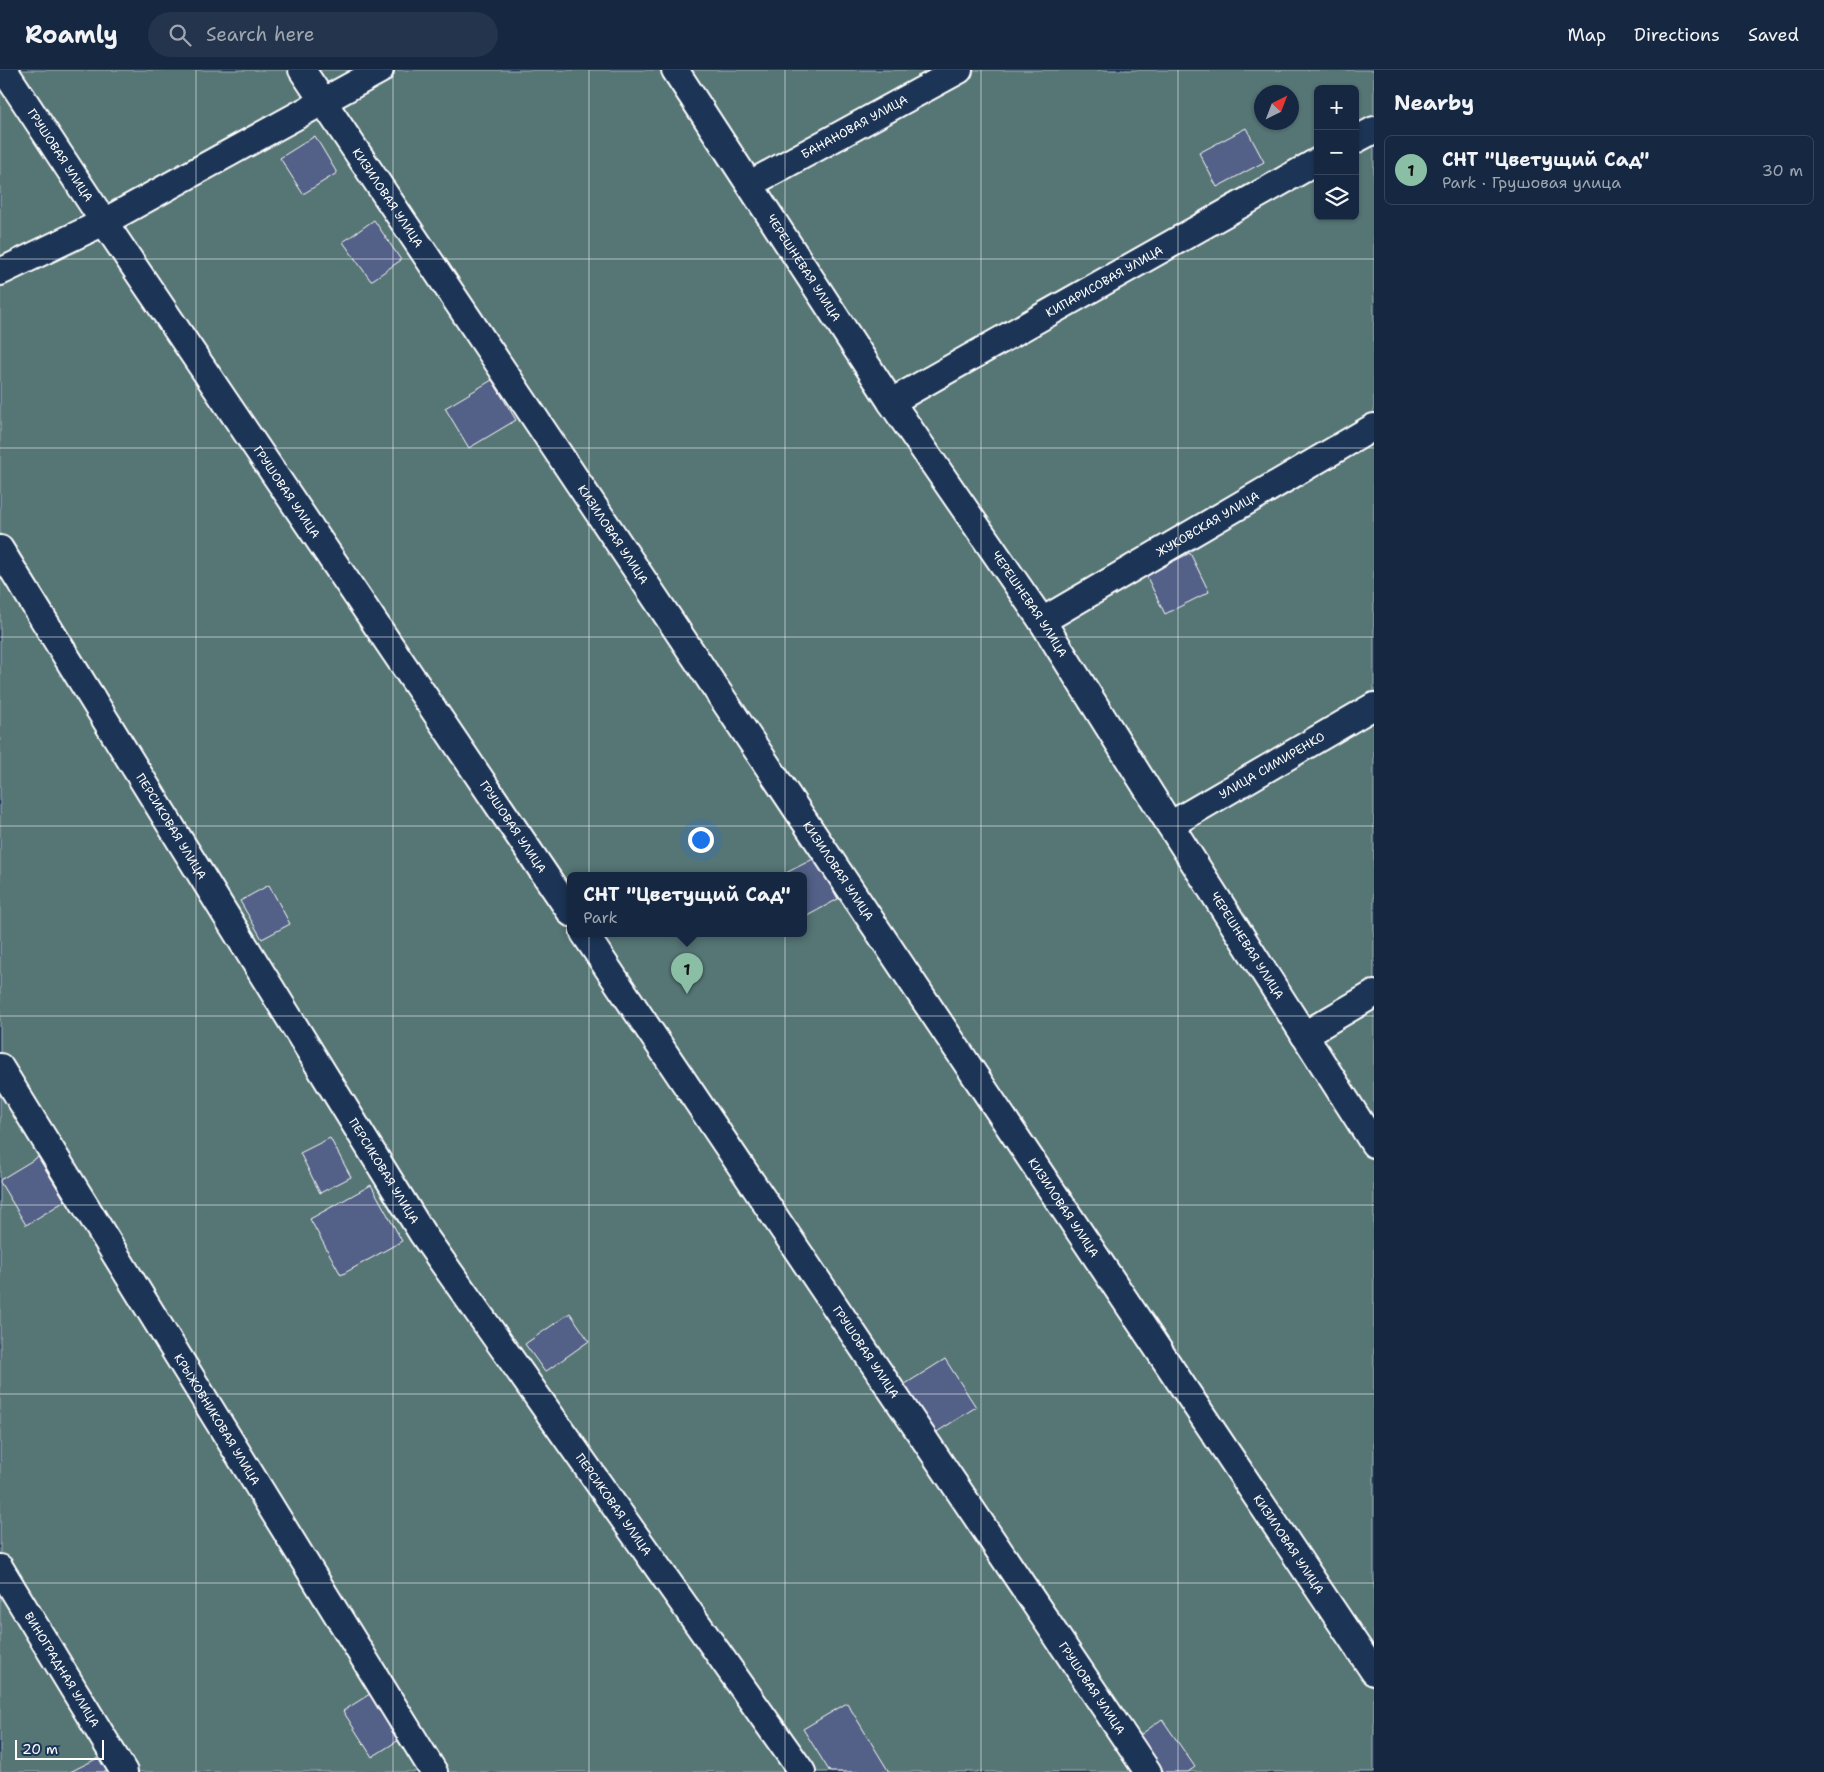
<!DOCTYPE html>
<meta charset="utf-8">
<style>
body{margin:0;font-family:"Shantell Sans",sans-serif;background:#23344c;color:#f1f3f6}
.controls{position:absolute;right:15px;top:15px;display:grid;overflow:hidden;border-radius:8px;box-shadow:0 1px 4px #0004}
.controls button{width:45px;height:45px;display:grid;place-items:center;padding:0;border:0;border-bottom:1px solid #35445a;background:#162841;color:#f1f3f6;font:25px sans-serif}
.compass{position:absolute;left:1254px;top:15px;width:45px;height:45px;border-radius:50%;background:#162841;box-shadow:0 1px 4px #0004;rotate:42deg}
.scale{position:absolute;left:15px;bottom:12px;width:89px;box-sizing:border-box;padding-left:5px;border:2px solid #fff;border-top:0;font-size:14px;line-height:18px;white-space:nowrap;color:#fff;-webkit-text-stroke:4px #1d3557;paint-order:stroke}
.you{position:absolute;left:700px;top:769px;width:18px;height:18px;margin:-12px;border:4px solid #fff;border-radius:50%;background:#1a73e8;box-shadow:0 0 0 8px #1a73e833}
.badge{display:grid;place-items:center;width:32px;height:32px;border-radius:50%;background:#8abfa5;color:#111;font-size:16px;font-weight:700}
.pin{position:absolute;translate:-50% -41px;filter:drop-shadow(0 1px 2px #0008)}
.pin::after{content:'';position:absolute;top:26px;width:18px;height:15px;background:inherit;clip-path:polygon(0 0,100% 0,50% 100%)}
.popup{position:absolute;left:567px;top:802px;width:240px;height:65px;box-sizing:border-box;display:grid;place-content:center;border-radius:8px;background:#162841;filter:drop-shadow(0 1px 4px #0005);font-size:16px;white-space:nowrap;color:#9ea6b1}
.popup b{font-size:19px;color:#f1f3f6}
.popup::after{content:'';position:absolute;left:50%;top:100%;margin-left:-10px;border:10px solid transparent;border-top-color:#162841}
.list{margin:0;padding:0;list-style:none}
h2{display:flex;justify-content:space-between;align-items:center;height:65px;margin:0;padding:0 20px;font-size:21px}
h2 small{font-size:16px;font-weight:400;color:#9ea6b1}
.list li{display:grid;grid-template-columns:32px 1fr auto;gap:15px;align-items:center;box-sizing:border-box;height:70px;margin:0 10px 10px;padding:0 10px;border:1px solid #35445a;border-radius:8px}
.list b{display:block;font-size:19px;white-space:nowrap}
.list p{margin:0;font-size:16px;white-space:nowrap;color:#9ea6b1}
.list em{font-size:16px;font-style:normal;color:#9ea6b1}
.icon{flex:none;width:28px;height:28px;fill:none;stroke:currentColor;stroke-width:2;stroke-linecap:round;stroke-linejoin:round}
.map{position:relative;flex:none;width:1374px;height:1702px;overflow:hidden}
header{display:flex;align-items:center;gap:30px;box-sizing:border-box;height:70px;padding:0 25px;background:#162841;border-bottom:1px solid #35445a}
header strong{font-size:24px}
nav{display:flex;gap:28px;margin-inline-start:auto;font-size:18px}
.search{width:350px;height:45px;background:#23344c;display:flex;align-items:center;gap:12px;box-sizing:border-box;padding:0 18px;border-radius:28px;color:#9ea6b1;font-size:19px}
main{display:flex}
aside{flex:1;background:#162841}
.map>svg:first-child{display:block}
.green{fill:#567574;stroke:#aababa;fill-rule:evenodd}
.building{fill:#536087;stroke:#fff}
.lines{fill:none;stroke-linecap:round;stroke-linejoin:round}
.minor-casing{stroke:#fff;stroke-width:30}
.minor{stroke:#1d3557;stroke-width:26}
.grid{fill:none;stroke:#fff;stroke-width:1;stroke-opacity:0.55}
.labels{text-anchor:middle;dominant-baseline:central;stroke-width:4;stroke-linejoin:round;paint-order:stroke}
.street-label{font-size:12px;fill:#fff;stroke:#1d3557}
</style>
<header>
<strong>Roamly</strong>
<div class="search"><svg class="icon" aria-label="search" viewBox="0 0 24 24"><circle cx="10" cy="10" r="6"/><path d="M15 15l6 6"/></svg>Search here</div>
<nav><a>Map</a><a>Directions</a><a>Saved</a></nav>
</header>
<main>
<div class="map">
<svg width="1374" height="1702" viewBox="0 0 1374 1702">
<rect width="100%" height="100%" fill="#1d3557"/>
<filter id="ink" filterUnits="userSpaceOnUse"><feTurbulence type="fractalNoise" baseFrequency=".02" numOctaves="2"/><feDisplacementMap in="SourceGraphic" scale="10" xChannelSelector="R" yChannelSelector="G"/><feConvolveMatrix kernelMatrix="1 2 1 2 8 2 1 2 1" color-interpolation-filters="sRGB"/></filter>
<g filter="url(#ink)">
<path class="green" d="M0,0H1374V1702H0ZM1318,19H1355V146H1318ZM1262,22H1292V52H1262ZM571,805H803V863H571Z"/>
<g class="building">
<polygon points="1246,58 1264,92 1217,117 1199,83"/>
<polygon points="315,66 337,103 303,124 280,88"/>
<polygon points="374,150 401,190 371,211 343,172"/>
<polygon points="492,310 516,350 469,378 445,338"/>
<polygon points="1190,483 1209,522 1165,544 1146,505"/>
<polygon points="815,788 838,829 807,846 803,838 803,805 784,804"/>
<polygon points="269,815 290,854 262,869 240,831"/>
<polygon points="330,1068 351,1107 320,1123 300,1083"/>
<polygon points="38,1087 65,1131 26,1155 0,1112 0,1110"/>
<polygon points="371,1115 402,1171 341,1205 310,1149"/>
<polygon points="570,1243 589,1271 545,1302 525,1274"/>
<polygon points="945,1289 976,1337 932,1365 902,1316"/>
<polygon points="373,1622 402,1668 372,1687 343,1641"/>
<polygon points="847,1633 889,1702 830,1702 803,1659"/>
<polygon points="1162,1649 1195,1697 1188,1702 1164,1702 1139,1666"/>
<polygon points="102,1686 110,1702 70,1702"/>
</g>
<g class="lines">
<defs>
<g id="minor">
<path id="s1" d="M4,0L104,152L571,843"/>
<path id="s2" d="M302,0L1374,1602"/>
<path id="s3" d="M675,0L891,332L1042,551L1170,755L1374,1074"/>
<polyline points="1355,70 1374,60"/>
<path id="s4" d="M750,114L959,0"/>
<polyline points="0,202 104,152 380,0"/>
<path id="s5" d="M891,332L1318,91"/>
<path id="s6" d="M0,479L422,1163L802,1702"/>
<path id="s7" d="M1042,551L1374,357"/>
<path id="s8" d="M1170,755L1374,636"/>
<path id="s9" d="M584,863L1148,1702"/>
<polyline points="1304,965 1374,924"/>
<path id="s10" d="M0,997L434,1702"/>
<path id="s11" d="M0,1498L124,1702"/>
</g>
</defs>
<use href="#minor" class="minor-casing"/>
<use href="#minor" class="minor"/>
</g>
</g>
<path class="grid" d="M196,0V1702M393,0V1702M589,0V1702M785,0V1702M981,0V1702M1178,0V1702M0,189H1374M0,378H1374M0,567H1374M0,756H1374M0,946H1374M0,1135H1374M0,1324H1374M0,1513H1374"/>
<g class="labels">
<g class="street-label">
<text stroke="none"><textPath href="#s4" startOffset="119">БАНАНОВАЯ УЛИЦА</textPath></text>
<text stroke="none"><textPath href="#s1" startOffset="102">ГРУШОВАЯ УЛИЦА</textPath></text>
<text stroke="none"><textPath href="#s2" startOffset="154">КИЗИЛОВАЯ УЛИЦА</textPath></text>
<text stroke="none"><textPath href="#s3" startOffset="236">ЧЕРЕШНЕВАЯ УЛИЦА</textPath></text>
<text stroke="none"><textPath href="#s5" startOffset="245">КИПАРИСОВАЯ УЛИЦА</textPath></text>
<text stroke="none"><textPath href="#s1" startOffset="508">ГРУШОВАЯ УЛИЦА</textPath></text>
<text stroke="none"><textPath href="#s7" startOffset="192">ЖУКОВСКАЯ УЛИЦА</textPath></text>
<text stroke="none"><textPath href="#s2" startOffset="559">КИЗИЛОВАЯ УЛИЦА</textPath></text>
<text stroke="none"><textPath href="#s3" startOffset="641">ЧЕРЕШНЕВАЯ УЛИЦА</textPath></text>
<text stroke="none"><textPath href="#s8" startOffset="118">УЛИЦА СИМИРЕНКО</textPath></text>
<text stroke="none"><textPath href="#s6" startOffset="326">ПЕРСИКОВАЯ УЛИЦА</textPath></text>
<text stroke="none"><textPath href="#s1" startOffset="912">ГРУШОВАЯ УЛИЦА</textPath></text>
<text stroke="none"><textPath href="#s2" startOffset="964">КИЗИЛОВАЯ УЛИЦА</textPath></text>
<text stroke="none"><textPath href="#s3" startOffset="1046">ЧЕРЕШНЕВАЯ УЛИЦА</textPath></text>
<text stroke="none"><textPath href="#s6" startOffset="731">ПЕРСИКОВАЯ УЛИЦА</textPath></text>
<text stroke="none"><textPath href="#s2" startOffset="1369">КИЗИЛОВАЯ УЛИЦА</textPath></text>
<text stroke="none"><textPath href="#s9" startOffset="505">ГРУШОВАЯ УЛИЦА</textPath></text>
<text stroke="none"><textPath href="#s10" startOffset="414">КРЫЖОВНИКОВАЯ УЛИЦА</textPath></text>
<text stroke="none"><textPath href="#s6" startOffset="1136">ПЕРСИКОВАЯ УЛИЦА</textPath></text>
<text stroke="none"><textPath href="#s2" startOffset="1774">КИЗИЛОВАЯ УЛИЦА</textPath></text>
<text stroke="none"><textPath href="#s11" startOffset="119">ВИНОГРАДНАЯ УЛИЦА</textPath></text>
<text stroke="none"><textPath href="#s9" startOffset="910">ГРУШОВАЯ УЛИЦА</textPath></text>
</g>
</g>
</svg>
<div class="controls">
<button>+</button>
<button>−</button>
<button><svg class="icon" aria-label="layers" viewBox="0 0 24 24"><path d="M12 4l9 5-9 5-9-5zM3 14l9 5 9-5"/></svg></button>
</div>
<svg class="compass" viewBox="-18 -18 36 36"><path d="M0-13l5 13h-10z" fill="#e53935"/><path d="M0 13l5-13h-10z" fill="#9ea6b1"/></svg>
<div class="scale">20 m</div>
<div class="you"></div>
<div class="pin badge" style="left:687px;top:924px">1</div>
<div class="popup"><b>СНТ &quot;Цветущий Сад&quot;</b>Park</div>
</div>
<aside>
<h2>Nearby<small></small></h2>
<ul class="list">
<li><span class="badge">1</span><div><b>СНТ &quot;Цветущий Сад&quot;</b><p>Park · Грушовая улица</p></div><em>30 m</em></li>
</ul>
</aside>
</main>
